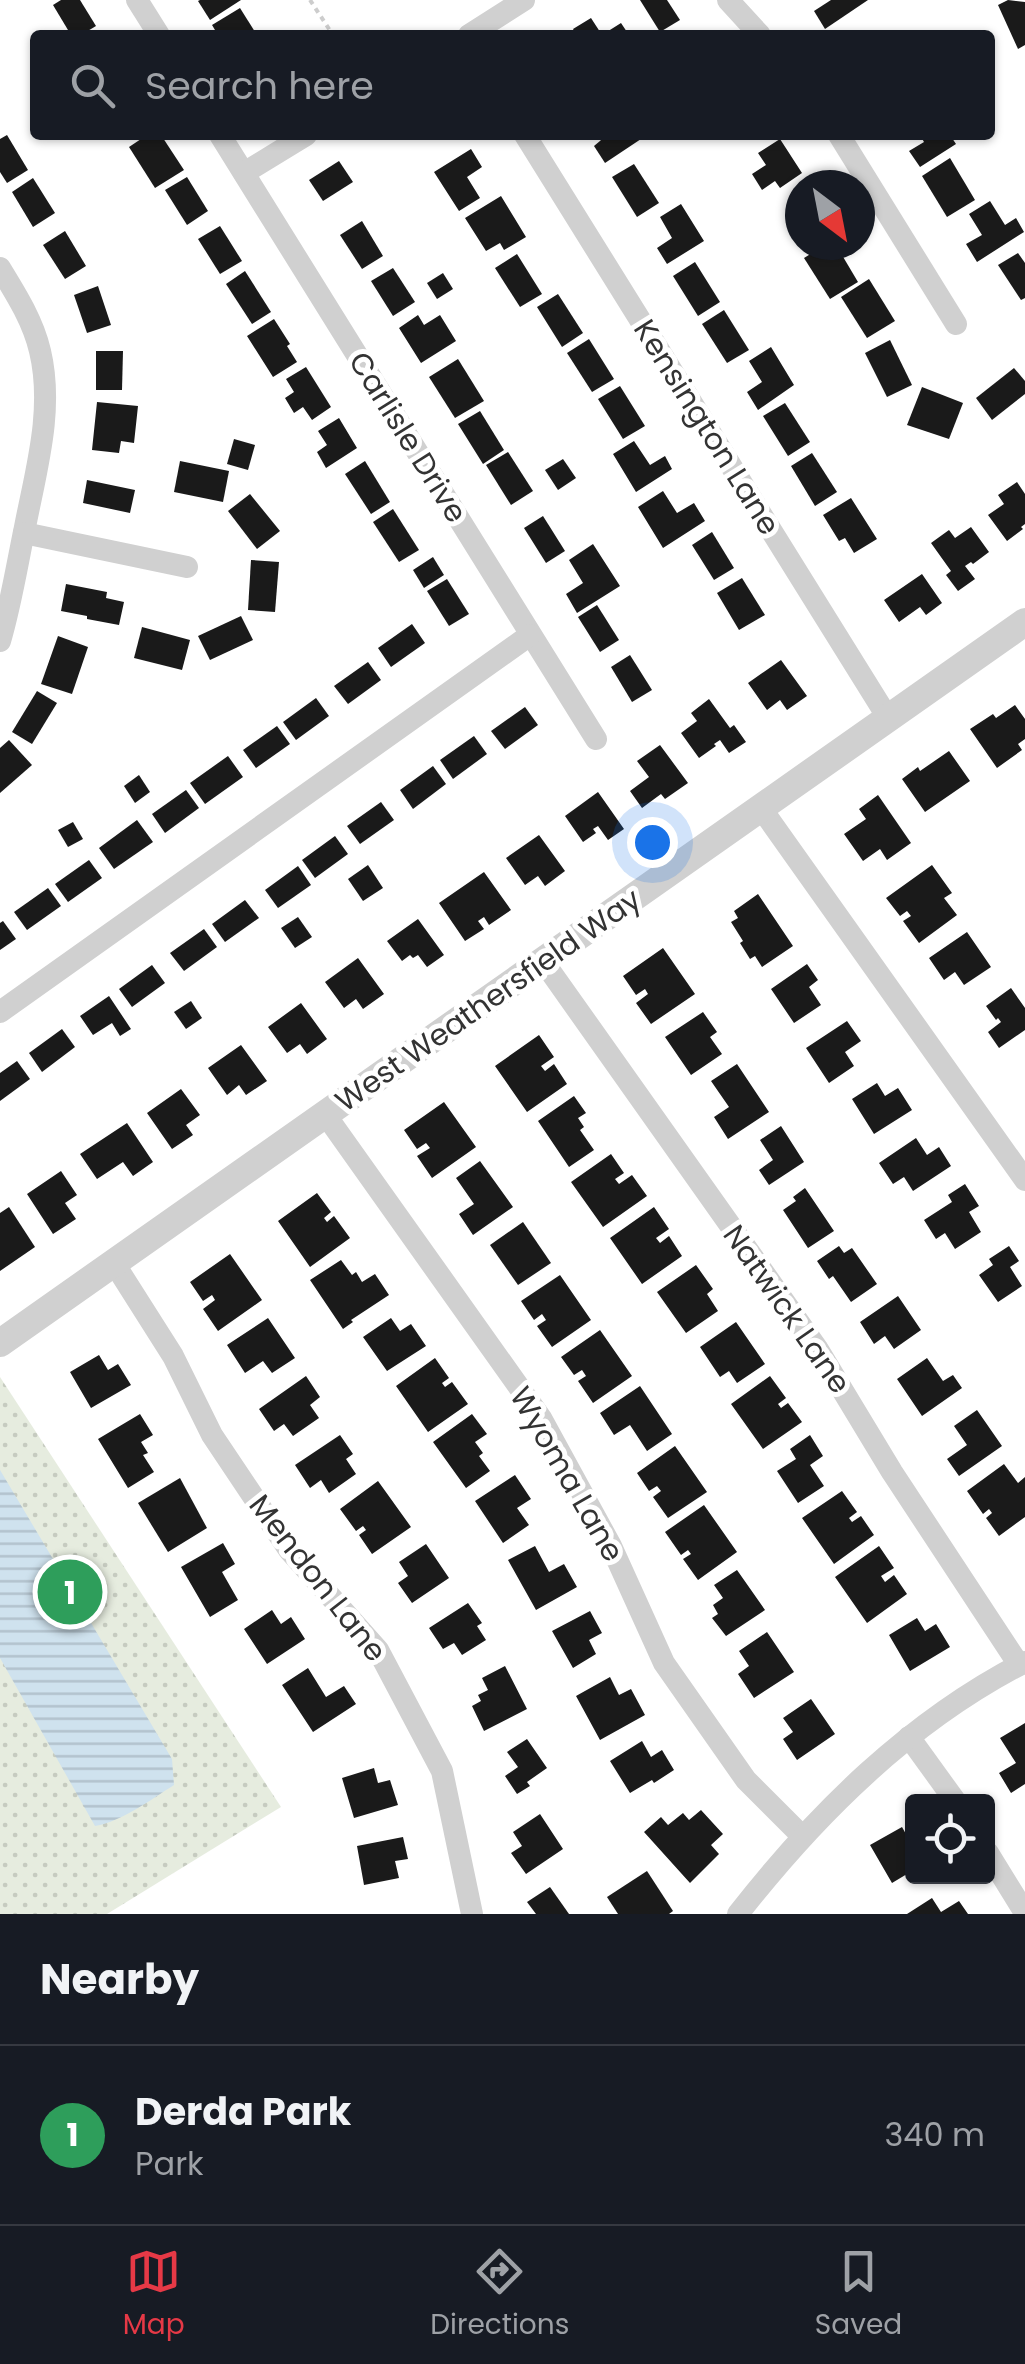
<!DOCTYPE html>
<style>
body{margin:0;font-family:Poppins,sans-serif;background:#20242c;color:#f1f3f6}
.controls{position:absolute;right:30px;bottom:30px;display:grid;overflow:hidden;border-radius:10px;box-shadow:0 2px 8px #0004}
.controls button{width:90px;height:90px;display:grid;place-items:center;padding:0;border:0;border-bottom:2px solid #363941;background:#171b24;color:#f1f3f6;font:50px sans-serif}
.compass{position:absolute;left:785px;top:170px;width:90px;height:90px;border-radius:50%;background:#171b24;box-shadow:0 2px 8px #0004;rotate:148deg}
.you{position:absolute;left:652px;top:842px;width:35px;height:35px;margin:-25px;border:8px solid #fff;border-radius:50%;background:#1a73e8;box-shadow:0 0 0 15px #1a73e833}
.badge{display:grid;place-items:center;width:65px;height:65px;border-radius:50%;background:#e63946;color:#fff;font-size:32px;font-weight:700}
.pin{position:absolute;translate:-50% -50%;border:5px solid #fff;box-shadow:0 2px 10px #0006}
.list{margin:0;padding:0;list-style:none}
h2{display:flex;justify-content:space-between;align-items:center;height:130px;margin:0;padding:0 40px;font-size:42px}
h2 small{font-size:32px;font-weight:400;color:#9ea1a6}
.list li{display:grid;grid-template-columns:65px 1fr auto;gap:30px;align-items:center;box-sizing:border-box;height:180px;padding:0 40px;border-top:2px solid #363941}
.list b{display:block;font-size:38px;white-space:nowrap}
.list p{margin:0;font-size:32px;white-space:nowrap;color:#9ea1a6}
.list em{font-size:32px;font-style:normal;color:#9ea1a6}
.icon{flex:none;width:55px;height:55px;fill:none;stroke:currentColor;stroke-width:2;stroke-linecap:round;stroke-linejoin:round}
.map{position:relative;flex:none;width:1025px;height:1914px;overflow:hidden}
.search{position:absolute;background:#171b24;box-shadow:0 2px 8px #0004;left:30px;right:30px;top:30px;height:110px;display:flex;align-items:center;gap:25px;box-sizing:border-box;padding:0 35px;border-radius:10px;color:#9ea1a6;font-size:38px}
.sheet{height:310px;background:#171b24}
nav{display:flex;justify-content:space-around;align-items:center;box-sizing:border-box;height:140px;border-top:2px solid #363941;background:#171b24;font-size:28px;color:#9ea1a6}
nav a{display:grid;justify-items:center;gap:5px}
nav .on{color:#e63946}
.map>svg:first-child{display:block}
.grass{fill:url(#grass-dots)}
.water{fill:url(#water-rules)}
.building{fill:#1a1a1a}
.lines{fill:none;stroke-linecap:round;stroke-linejoin:round}
.path{stroke:#cdcdcd;stroke-width:4;stroke-dasharray:5 5;stroke-linecap:butt}
.minor{stroke:#d0d0d0;stroke-width:22}
.tertiary{stroke:#d0d0d0;stroke-width:28}
.labels{text-anchor:middle;dominant-baseline:central;stroke-width:10;stroke-linejoin:round;paint-order:stroke}
.street-label{font-size:30px;fill:#333;stroke:#fff}
</style>
<div class="map">
<svg width="1025" height="1914" viewBox="0 0 1025 1914">
<defs>
<pattern id="grass-dots" width="8" height="8" patternUnits="userSpaceOnUse" patternTransform="scale(2.5)"><rect width="8" height="8" fill="#e6ecdf"/><path d="M2 2h.1M6 6h.1" fill="none" stroke="#c6cbc0" stroke-width="1.8" stroke-linecap="round"/></pattern>
<pattern id="water-rules" width="6" height="5" patternUnits="userSpaceOnUse" patternTransform="scale(2.5)"><rect width="6" height="5" fill="#cfe2ee"/><path d="M0 2.5h6" fill="none" stroke="#b2c2cd"/></pattern>
</defs>
<rect width="100%" height="100%" fill="#fff"/>
<polygon class="grass" points="0,1377 281,1807 107,1914 0,1914"/>
<path class="water" d="M0,1470L172,1759L174,1785C150,1800 123,1821 95,1826L0,1658Z"/>
<g class="building">
<polygon points="61,0 80,0 96,26 81,35 71,35 53,5"/>
<polygon points="200,0 241,0 210,20 198,1"/>
<polygon points="640,0 667,0 680,20 660,32"/>
<polygon points="831,0 868,0 825,29 814,11"/>
<polygon points="1008,0 1025,2 1025,45 1018,49 998,5"/>
<polygon points="240,8 257,35 218,35 212,25"/>
<polygon points="591,18 602,35 621,23 629,35 576,35 573,29"/>
<polygon points="7,135 28,170 7,183 0,172 0,139"/>
<polygon points="147,135 161,135 184,170 155,188 129,147"/>
<polygon points="607,135 638,135 641,139 605,163 594,146"/>
<polygon points="920,135 950,135 956,144 920,167 909,151 924,142"/>
<polygon points="780,139 802,173 780,188 775,181 762,190 752,174 766,165 758,153"/>
<polygon points="471,149 482,167 467,177 480,198 459,211 434,172"/>
<polygon points="950,158 975,200 947,217 922,176"/>
<polygon points="339,161 353,182 323,201 309,180"/>
<polygon points="634,164 659,203 637,217 612,177"/>
<polygon points="187,177 208,211 187,225 165,190"/>
<polygon points="33,178 55,213 33,227 12,192"/>
<polygon points="501,196 526,237 504,250 500,243 486,251 465,218"/>
<polygon points="990,201 1005,225 1016,218 1024,232 977,262 966,244 982,235 969,214"/>
<polygon points="681,204 704,241 667,264 657,248 672,238 660,217"/>
<polygon points="362,221 383,256 362,269 340,235"/>
<polygon points="220,226 242,261 220,274 198,239"/>
<polygon points="65,231 86,266 65,279 43,245"/>
<polygon points="825,245 836,245 858,282 830,299 804,258"/>
<polygon points="1018,253 1025,263 1025,298 1021,300 998,265"/>
<polygon points="517,254 542,294 520,307 495,268"/>
<polygon points="695,262 720,302 698,316 673,276"/>
<polygon points="393,268 415,302 393,316 371,281"/>
<polygon points="245,271 271,312 252,324 226,284"/>
<polygon points="443,273 453,289 437,299 427,283"/>
<polygon points="869,279 895,321 867,338 841,297"/>
<polygon points="98,286 111,325 87,333 74,295"/>
<polygon points="558,294 583,333 562,347 537,307"/>
<polygon points="724,310 749,350 727,363 702,324"/>
<polygon points="418,315 424,325 440,315 456,341 421,363 399,328"/>
<polygon points="274,319 290,344 287,346 297,362 273,377 247,336"/>
<polygon points="589,339 614,379 592,392 567,353"/>
<polygon points="890,340 912,385 887,397 865,353"/>
<polygon points="771,347 794,385 758,410 747,392 762,382 749,361"/>
<polygon points="96,351 123,351 122,390 96,390"/>
<polygon points="458,359 484,401 455,418 429,377"/>
<polygon points="306,367 331,407 312,420 303,407 294,413 285,398 294,392 286,379"/>
<polygon points="1014,368 1025,381 1025,394 992,420 976,398"/>
<polygon points="620,386 645,426 623,439 598,399"/>
<polygon points="922,387 963,403 949,439 907,425"/>
<polygon points="97,402 138,406 134,443 121,441 119,453 92,450"/>
<polygon points="785,403 810,442 788,456 763,416"/>
<polygon points="480,411 504,450 483,464 458,424"/>
<polygon points="339,418 357,448 326,468 317,452 327,445 318,431"/>
<polygon points="234,439 255,445 248,470 227,464"/>
<polygon points="634,441 650,465 665,456 672,469 636,492 613,454"/>
<polygon points="508,452 533,491 511,505 486,465"/>
<polygon points="812,453 837,492 815,506 791,466"/>
<polygon points="563,459 576,478 558,490 545,470"/>
<polygon points="180,461 229,471 223,502 174,492"/>
<polygon points="365,461 390,502 371,514 345,474"/>
<polygon points="87,480 135,490 130,513 83,503"/>
<polygon points="1017,482 1025,494 1025,524 1021,527 1023,529 1007,541 988,515 1004,504 998,495"/>
<polygon points="663,491 677,513 694,503 705,521 663,548 638,507"/>
<polygon points="250,494 280,531 257,549 228,511"/>
<polygon points="851,498 877,539 854,553 845,538 839,541 823,515"/>
<polygon points="393,509 419,550 399,562 373,522"/>
<polygon points="543,516 565,551 546,563 524,528"/>
<polygon points="971,527 989,552 973,564 971,562 965,566 975,579 958,591 946,575 951,571 931,543 949,530 955,538"/>
<polygon points="712,532 734,568 714,580 692,545"/>
<polygon points="593,544 620,586 577,613 566,594 583,583 569,560"/>
<polygon points="433,557 444,575 424,588 413,570"/>
<polygon points="251,560 279,562 275,612 248,610"/>
<polygon points="922,574 942,603 926,615 920,607 899,622 884,600"/>
<polygon points="742,578 765,615 739,630 717,593"/>
<polygon points="447,579 469,614 449,626 427,591"/>
<polygon points="66,584 107,592 106,598 124,602 119,625 87,619 87,616 61,611"/>
<polygon points="597,605 619,640 600,652 578,617"/>
<polygon points="241,616 253,640 210,660 198,636"/>
<polygon points="412,624 425,643 391,667 378,648"/>
<polygon points="142,627 190,640 182,670 134,658"/>
<polygon points="58,636 88,647 72,694 41,684"/>
<polygon points="630,655 652,690 632,702 611,667"/>
<polygon points="781,660 807,696 787,710 780,700 767,710 748,683"/>
<polygon points="368,662 381,680 348,704 334,686"/>
<polygon points="37,691 57,703 32,744 12,732"/>
<polygon points="316,698 329,716 296,740 283,722"/>
<polygon points="709,699 730,728 734,725 746,742 729,753 720,740 714,744 716,746 699,758 681,733 697,721 691,713"/>
<polygon points="1015,705 1025,719 1025,739 1018,744 1022,750 997,768 970,729 993,714 996,718"/>
<polygon points="525,707 538,725 505,749 491,731"/>
<polygon points="277,726 290,744 256,768 243,750"/>
<polygon points="474,736 487,754 453,779 440,760"/>
<polygon points="9,740 32,765 0,793 0,748"/>
<polygon points="660,745 688,783 665,799 661,794 642,808 630,791 649,777 637,761"/>
<polygon points="949,751 970,781 925,812 902,779 918,767 920,771"/>
<polygon points="228,756 243,777 205,804 190,783"/>
<polygon points="433,766 446,784 413,809 400,790"/>
<polygon points="139,775 150,792 135,803 124,786"/>
<polygon points="186,790 199,808 165,833 152,814"/>
<polygon points="598,792 624,829 608,840 598,826 593,829 596,833 583,842 565,816"/>
<polygon points="878,795 911,843 887,860 880,849 863,861 844,834 866,819 859,809"/>
<polygon points="381,802 394,820 360,844 347,826"/>
<polygon points="137,820 153,842 114,869 99,848"/>
<polygon points="73,822 83,839 68,847 58,830"/>
<polygon points="539,835 565,871 545,886 538,876 525,885 506,858"/>
<polygon points="335,836 348,854 315,878 302,860"/>
<polygon points="89,860 102,878 68,902 55,884"/>
<polygon points="368,865 383,888 363,901 348,879"/>
<polygon points="932,865 952,893 944,898 957,915 919,943 903,921 911,916 907,911 900,916 886,898"/>
<polygon points="298,866 311,885 278,908 265,890"/>
<polygon points="484,872 511,910 489,925 484,917 478,921 484,929 465,941 439,903"/>
<polygon points="48,888 61,906 27,930 14,912"/>
<polygon points="758,894 793,946 762,967 755,956 750,959 740,943 743,941 731,922 738,918 734,911"/>
<polygon points="245,900 259,918 225,942 212,924"/>
<polygon points="298,917 312,937 295,948 281,928"/>
<polygon points="418,919 444,955 427,967 418,955 413,958 410,955 402,961 387,941"/>
<polygon points="3,921 16,939 0,950 0,923"/>
<polygon points="204,929 217,947 184,971 170,953"/>
<polygon points="967,932 991,967 964,985 955,972 944,980 929,958"/>
<polygon points="663,948 695,994 651,1024 636,1003 648,994 645,989 636,995 623,976"/>
<polygon points="358,958 384,994 363,1009 356,999 344,1008 325,982"/>
<polygon points="807,964 818,980 809,987 821,1005 794,1023 771,989"/>
<polygon points="152,965 165,983 132,1007 119,989"/>
<polygon points="1011,988 1025,1008 1025,1030 999,1048 988,1032 1001,1022 998,1018 996,1020 986,1006"/>
<polygon points="109,996 131,1029 120,1036 112,1023 93,1035 80,1016"/>
<polygon points="191,1001 202,1018 186,1029 174,1012"/>
<polygon points="301,1003 327,1039 307,1054 300,1044 287,1053 268,1027"/>
<polygon points="703,1012 717,1032 710,1037 722,1054 691,1075 665,1037"/>
<polygon points="847,1021 861,1041 845,1052 854,1066 829,1083 806,1048"/>
<polygon points="62,1029 75,1047 42,1072 29,1053"/>
<polygon points="539,1035 554,1057 541,1066 545,1071 554,1064 567,1084 527,1112 495,1066"/>
<polygon points="241,1045 267,1081 246,1095 239,1085 227,1095 208,1068"/>
<polygon points="17,1061 30,1079 0,1101 0,1073"/>
<polygon points="737,1064 769,1112 728,1139 714,1117 729,1107 711,1081"/>
<polygon points="877,1083 885,1096 898,1088 912,1110 874,1134 852,1099"/>
<polygon points="181,1089 200,1115 186,1125 193,1135 172,1149 147,1113"/>
<polygon points="574,1096 586,1113 578,1118 584,1127 580,1130 594,1150 569,1167 538,1121"/>
<polygon points="444,1102 476,1147 432,1178 417,1156 430,1148 426,1143 417,1149 404,1130"/>
<polygon points="127,1123 153,1162 133,1176 123,1162 97,1179 80,1154"/>
<polygon points="781,1126 804,1162 769,1185 759,1170 773,1160 760,1140"/>
<polygon points="916,1138 927,1155 939,1147 951,1166 913,1191 904,1177 893,1184 879,1163"/>
<polygon points="611,1154 624,1173 615,1179 619,1184 632,1175 647,1196 603,1227 571,1182"/>
<polygon points="480,1161 513,1207 473,1235 459,1214 474,1204 456,1178"/>
<polygon points="61,1171 77,1195 65,1203 76,1219 53,1234 27,1194"/>
<polygon points="965,1184 979,1206 969,1212 981,1232 955,1249 945,1233 936,1239 924,1220 952,1202 948,1195"/>
<polygon points="805,1188 834,1231 808,1248 783,1210 796,1201 793,1197"/>
<polygon points="317,1193 331,1212 324,1218 327,1222 334,1216 350,1238 310,1267 278,1221"/>
<polygon points="9,1207 35,1247 0,1271 0,1213"/>
<polygon points="654,1207 669,1229 656,1238 660,1243 669,1236 682,1256 642,1284 610,1238"/>
<polygon points="523,1222 551,1263 518,1285 490,1245"/>
<polygon points="839,1246 844,1253 852,1248 877,1284 851,1302 833,1276 829,1279 817,1261"/>
<polygon points="1009,1246 1019,1261 1010,1267 1022,1286 998,1302 979,1275 993,1265 989,1259"/>
<polygon points="230,1254 262,1300 218,1331 203,1309 215,1300 212,1295 203,1301 190,1282"/>
<polygon points="341,1260 352,1275 356,1272 362,1282 375,1274 389,1295 351,1320 353,1322 343,1329 310,1280"/>
<polygon points="696,1265 713,1289 707,1294 718,1311 686,1333 657,1292"/>
<polygon points="560,1275 591,1320 552,1347 537,1326 546,1320 542,1314 534,1320 521,1301"/>
<polygon points="898,1296 921,1330 894,1349 885,1336 874,1344 860,1322"/>
<polygon points="268,1318 295,1358 272,1373 263,1361 245,1373 227,1345"/>
<polygon points="391,1318 400,1331 411,1324 426,1346 387,1371 363,1337"/>
<polygon points="736,1322 765,1364 737,1383 729,1371 720,1377 700,1347"/>
<polygon points="600,1330 632,1376 593,1403 578,1381 586,1376 582,1370 574,1375 561,1357"/>
<polygon points="99,1355 108,1370 118,1364 131,1385 91,1408 70,1372"/>
<polygon points="435,1358 449,1378 442,1383 445,1387 452,1382 468,1404 428,1432 396,1386"/>
<polygon points="927,1358 943,1381 953,1375 962,1388 922,1416 897,1379"/>
<polygon points="306,1376 320,1397 310,1405 319,1418 293,1436 284,1424 274,1431 259,1409"/>
<polygon points="770,1376 786,1398 778,1404 781,1408 788,1403 802,1422 763,1449 731,1404"/>
<polygon points="640,1386 672,1434 647,1451 630,1425 614,1435 600,1413"/>
<polygon points="977,1410 1002,1446 959,1476 947,1459 967,1445 954,1426"/>
<polygon points="140,1414 153,1435 141,1442 148,1453 143,1455 154,1472 128,1488 98,1439"/>
<polygon points="472,1414 487,1434 475,1442 483,1453 479,1456 490,1471 466,1488 433,1442"/>
<polygon points="340,1435 353,1454 346,1459 356,1474 329,1493 321,1480 310,1488 295,1465"/>
<polygon points="810,1435 823,1456 810,1465 824,1486 798,1503 777,1471 796,1459 790,1449"/>
<polygon points="675,1446 707,1492 668,1518 653,1497 661,1491 657,1486 649,1491 637,1473"/>
<polygon points="1004,1464 1018,1483 1025,1477 1025,1517 999,1536 986,1518 992,1513 989,1509 983,1514 967,1491"/>
<polygon points="515,1475 531,1499 517,1508 529,1525 503,1543 475,1501"/>
<polygon points="180,1478 207,1528 168,1552 138,1503"/>
<polygon points="378,1481 411,1527 372,1554 359,1535 366,1530 363,1526 356,1531 340,1509"/>
<polygon points="842,1491 857,1512 849,1518 852,1522 861,1516 874,1535 834,1564 802,1518"/>
<polygon points="704,1505 737,1552 698,1580 683,1559 691,1554 688,1550 681,1555 665,1532"/>
<polygon points="223,1543 235,1564 222,1572 238,1600 210,1617 181,1567"/>
<polygon points="426,1544 449,1578 412,1603 398,1583 408,1576 399,1562"/>
<polygon points="535,1546 549,1572 564,1564 577,1587 536,1610 508,1560"/>
<polygon points="879,1546 894,1568 881,1576 885,1582 894,1575 907,1594 867,1623 835,1577"/>
<polygon points="737,1570 765,1610 726,1636 712,1618 718,1614 713,1605 723,1598 714,1585"/>
<polygon points="468,1603 482,1623 477,1626 486,1640 462,1655 454,1643 443,1649 429,1628"/>
<polygon points="272,1610 281,1624 291,1617 305,1639 267,1664 244,1629"/>
<polygon points="590,1611 602,1633 589,1640 596,1654 573,1668 552,1631"/>
<polygon points="917,1618 925,1631 936,1624 950,1647 910,1671 889,1635"/>
<polygon points="767,1632 794,1672 754,1698 738,1674 749,1666 739,1651"/>
<polygon points="505,1666 527,1709 484,1731 472,1706 481,1701 478,1695 488,1690 482,1678"/>
<polygon points="308,1668 326,1697 344,1686 356,1704 313,1732 282,1685"/>
<polygon points="610,1677 619,1695 631,1689 645,1715 600,1740 576,1696"/>
<polygon points="811,1699 835,1734 797,1760 783,1739 793,1732 783,1718"/>
<polygon points="1025,1723 1025,1784 1011,1793 999,1773 1016,1763 1000,1738"/>
<polygon points="527,1739 547,1768 527,1782 530,1786 517,1794 505,1776 518,1767 507,1752"/>
<polygon points="642,1741 651,1757 662,1750 674,1770 654,1783 652,1780 630,1793 610,1761"/>
<polygon points="374,1768 378,1783 390,1780 398,1805 354,1818 342,1778"/>
<polygon points="701,1810 723,1834 711,1845 719,1854 690,1883 644,1832 661,1817 668,1825 683,1813 689,1820"/>
<polygon points="540,1814 563,1849 526,1874 511,1853 522,1846 513,1832"/>
<polygon points="902,1827 911,1843 912,1842 912,1871 892,1883 870,1845"/>
<polygon points="403,1837 408,1859 395,1861 399,1878 364,1885 357,1846"/>
<polygon points="647,1871 673,1911 669,1914 618,1914 607,1897"/>
<polygon points="550,1887 569,1914 536,1914 527,1902"/>
<polygon points="932,1898 941,1912 959,1901 968,1914 907,1914"/>
</g>
<g class="lines">
<polyline class="path" points="310,0 333,35"/>
<g class="minor">
<polyline points="137,0 159,35"/>
<polyline points="728,0 760,35"/>
<polyline points="469,35 524,0"/>
<polyline points="220,135 596,739"/>
<polyline points="525,135 888,718"/>
<polyline points="839,135 956,324"/>
<polyline points="244,173 306,135"/>
<path d="M0,268C16,294 33,321 40,351C54,410 36,470 25,527C17,565 11,604 0,641"/>
<polyline points="24,533 187,567"/>
<polyline points="761,808 1025,1180"/>
<polyline points="543,961 817,1348 892,1472 1019,1665"/>
<polyline points="0,1012 530,635"/>
<polyline points="325,1114 541,1418 611,1546 664,1663 746,1780 802,1836"/>
<polyline points="114,1263 173,1356 212,1435 289,1550 378,1650 442,1771 472,1914"/>
<polyline points="909,1737 956,1802"/>
<polyline points="988,1853 1025,1913"/>
<path d="M738,1914C817,1813 910,1721 1025,1662"/>
</g>
<polyline class="tertiary" points="0,1343 1025,622"/>
</g>
<g class="labels">
<g class="street-label">
<text transform="translate(707 427) rotate(58)">Kensington Lane</text>
<text transform="translate(408 437) rotate(58)">Carlisle Drive</text>
<text transform="translate(488 1000) rotate(-35)">West Weathersfield Way</text>
<text transform="translate(787 1309) rotate(55)">Natwick Lane</text>
<text transform="translate(567 1474) rotate(60)">Wyoma Lane</text>
<text transform="translate(318 1578) rotate(52)">Mendon Lane</text>
</g>
</g>
</svg>
<div class="controls">
<button><svg class="icon" aria-label="locate" viewBox="0 0 24 24"><circle cx="12" cy="12" r="6"/><path d="M12 2v4M12 18v4M2 12h4M18 12h4"/></svg></button>
</div>
<svg class="compass" viewBox="-18 -18 36 36"><path d="M0-13l5 13h-10z" fill="#e53935"/><path d="M0 13l5-13h-10z" fill="#9ea1a6"/></svg>
<div class="you"></div>
<div class="pin badge" style="left:70px;top:1592px;background:#2e9e5b">1</div>
<div class="search"><svg class="icon" aria-label="search" viewBox="0 0 24 24"><circle cx="10" cy="10" r="6"/><path d="M15 15l6 6"/></svg>Search here</div>
</div>
<section class="sheet">
<h2>Nearby<small></small></h2>
<ul class="list">
<li><span class="badge" style="background:#2e9e5b">1</span><div><b>Derda Park</b><p>Park</p></div><em>340 m</em></li>
</ul>
</section>
<nav>
<a class="on"><svg class="icon" aria-label="map" viewBox="0 0 24 24"><path d="M3 6l6-2 6 2 6-2v14l-6 2-6-2-6 2zM9 4v14M15 6v14"/></svg>Map</a>
<a><svg class="icon" aria-label="directions" viewBox="0 0 24 24"><path d="M12 3l9 9-9 9-9-9zM9 14v-3h6M13 9l2 2-2 2"/></svg>Directions</a>
<a><svg class="icon" aria-label="saved" viewBox="0 0 24 24"><path d="M7 4h10v16l-5-4-5 4z"/></svg>Saved</a>
</nav>
